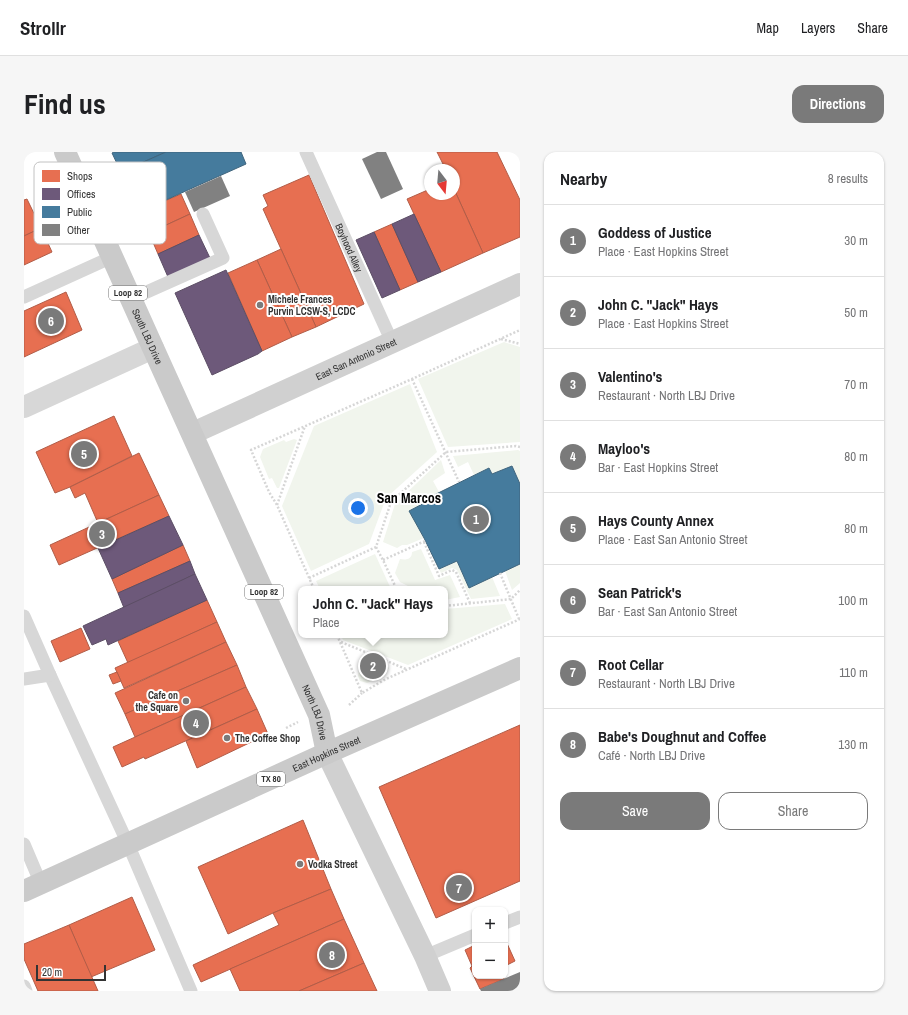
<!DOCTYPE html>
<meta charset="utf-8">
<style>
body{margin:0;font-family:"Archivo Narrow",sans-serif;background:#f6f6f6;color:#202124}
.controls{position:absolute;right:12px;bottom:12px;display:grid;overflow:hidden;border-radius:8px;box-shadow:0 1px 3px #0004}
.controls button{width:36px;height:36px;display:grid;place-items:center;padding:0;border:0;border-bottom:1px solid #e0e0e0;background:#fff;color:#202124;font:20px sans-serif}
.compass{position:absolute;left:400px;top:12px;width:36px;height:36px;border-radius:50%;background:#fff;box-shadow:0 1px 3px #0004;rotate:164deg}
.scale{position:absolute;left:12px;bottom:10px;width:70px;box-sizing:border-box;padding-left:4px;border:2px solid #333;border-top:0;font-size:11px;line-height:14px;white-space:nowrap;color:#333;-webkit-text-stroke:3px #fff;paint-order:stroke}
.you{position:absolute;left:334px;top:356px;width:14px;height:14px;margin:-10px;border:3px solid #fff;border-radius:50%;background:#1a73e8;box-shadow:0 0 0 6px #1a73e833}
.badge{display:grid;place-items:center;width:26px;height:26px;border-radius:50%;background:#7a7a7a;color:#fff;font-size:13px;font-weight:700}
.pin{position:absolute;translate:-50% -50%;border:2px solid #fff;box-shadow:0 1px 4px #0006}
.popup{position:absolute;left:274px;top:434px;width:150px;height:52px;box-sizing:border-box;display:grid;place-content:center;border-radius:8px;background:#fff;filter:drop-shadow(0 1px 3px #0005);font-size:13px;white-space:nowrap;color:#757577}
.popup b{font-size:15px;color:#202124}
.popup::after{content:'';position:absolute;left:50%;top:100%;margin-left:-8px;border:8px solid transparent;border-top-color:#fff}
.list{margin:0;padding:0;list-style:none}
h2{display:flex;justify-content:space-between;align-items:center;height:52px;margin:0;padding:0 16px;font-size:17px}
h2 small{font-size:13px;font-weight:400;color:#757577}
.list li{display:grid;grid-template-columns:26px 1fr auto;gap:12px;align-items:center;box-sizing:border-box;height:72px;padding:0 16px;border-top:1px solid #e0e0e0}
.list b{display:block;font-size:15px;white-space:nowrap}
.list p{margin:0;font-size:13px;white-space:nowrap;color:#757577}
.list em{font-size:13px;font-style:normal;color:#757577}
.actions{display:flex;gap:8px;padding:12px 16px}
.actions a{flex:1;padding:9px 0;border:1px solid #7a7a7a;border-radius:12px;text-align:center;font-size:14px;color:#7a7a7a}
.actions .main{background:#7a7a7a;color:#fff}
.map{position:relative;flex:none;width:496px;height:839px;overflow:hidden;border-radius:12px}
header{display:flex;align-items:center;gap:24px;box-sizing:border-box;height:56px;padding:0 20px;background:#fff;border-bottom:1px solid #e0e0e0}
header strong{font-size:19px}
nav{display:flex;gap:22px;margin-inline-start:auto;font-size:14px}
.intro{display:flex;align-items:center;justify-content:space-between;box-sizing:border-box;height:96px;padding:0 24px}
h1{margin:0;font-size:28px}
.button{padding:10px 18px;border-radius:12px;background:#7a7a7a;color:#fff;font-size:14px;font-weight:700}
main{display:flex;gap:24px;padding:0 24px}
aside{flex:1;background:#fff;border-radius:12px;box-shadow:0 1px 3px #0004}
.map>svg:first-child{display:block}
.green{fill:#f1f5ed}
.shops{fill:#e76f51;stroke:#b15d48}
.offices{fill:#6d597a;stroke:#5c4e65}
.public{fill:#457b9d;stroke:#40657d}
.building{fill:#818181}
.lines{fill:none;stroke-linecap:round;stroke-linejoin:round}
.path{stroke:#d6d6d6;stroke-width:2.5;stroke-dasharray:2 2;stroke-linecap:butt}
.lane{stroke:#d7d7d7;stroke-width:13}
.street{stroke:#d7d7d7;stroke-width:22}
.secondary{stroke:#d0d0d0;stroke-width:22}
.primary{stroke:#cacaca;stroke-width:22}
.poi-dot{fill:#7a7a7a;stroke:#fff;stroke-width:1.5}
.labels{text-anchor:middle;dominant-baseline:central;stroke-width:4;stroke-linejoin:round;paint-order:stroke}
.shield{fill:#fff;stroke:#707070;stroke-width:1}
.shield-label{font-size:9px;font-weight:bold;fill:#333}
.street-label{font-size:10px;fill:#333;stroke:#fff}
.poi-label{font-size:10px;font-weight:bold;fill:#333;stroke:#fff;text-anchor:start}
.district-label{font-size:14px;font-weight:bold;fill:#000;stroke:#fff}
.key{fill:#fff;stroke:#c2c2c2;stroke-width:1}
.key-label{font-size:11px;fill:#333}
</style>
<header>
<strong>Strollr</strong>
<nav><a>Map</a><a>Layers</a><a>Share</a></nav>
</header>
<div class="intro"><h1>Find us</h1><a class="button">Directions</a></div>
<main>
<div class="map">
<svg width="496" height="839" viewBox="0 0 496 839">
<rect width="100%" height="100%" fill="#fff"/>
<g class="green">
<polygon points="480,190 496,195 496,290 424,295 394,227"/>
<polygon points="386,232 392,247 413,300 362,346 345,392 287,419 258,354 290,274"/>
<polygon points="270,287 273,288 255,336 253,336 248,326 245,327 236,305 239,297 260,288 262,290"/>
<polygon points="494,298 496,299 496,332 488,314 468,322 465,316 450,323 444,310 434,315 429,304"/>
<polygon points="417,308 421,321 409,329 415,340 405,345 406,348 400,386 383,393 378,393 373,396 359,390 371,352"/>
<path d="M397,397L411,428L426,423L436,445L421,448V437H390L376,430L371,421L376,407C381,408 388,408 388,400Z"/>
<polygon points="351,402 367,437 296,437 292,429"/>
<polygon points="433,409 445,435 468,425 476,444 447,447 433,418 428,416 417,421 415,417"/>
<polygon points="496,412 496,431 488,438 481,419"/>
<polygon points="481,452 488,467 384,513 319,488 317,483 421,483 421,457"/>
<polygon points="344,505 363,512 365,517 353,522 355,526 343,531 336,529 334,524 337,506"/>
</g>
<g class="shops">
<polygon points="413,0 473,0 496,48 496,85 459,101 430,37 430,18 422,18"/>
<polygon points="285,23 340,152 292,175 239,57 244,54 239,43"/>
<polygon points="406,37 406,42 430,42 430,37 459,101 417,120 383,47"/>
<polygon points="157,42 166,62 125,81 115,60"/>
<polygon points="3,47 17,76 0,84 0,48"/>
<polygon points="166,62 175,83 134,102 125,81"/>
<polygon points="368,72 394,130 376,138 350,80"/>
<polygon points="17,76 28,100 0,113 0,84"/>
<polygon points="257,97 292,175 268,185 233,108"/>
<polygon points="233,108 268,185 238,199 204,121"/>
<polygon points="42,140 58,178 0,205 0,159"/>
<polygon points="90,264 108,304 46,335 31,341 12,300"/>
<polygon points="115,301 135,343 74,371 61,341 51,346 46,335"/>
<polygon points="135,343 145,364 35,413 26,393"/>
<polygon points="159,393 166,409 94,441 88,427"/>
<polygon points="183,448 193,470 104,511 94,489"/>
<polygon points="193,470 202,490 100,536 91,516"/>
<polygon points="57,476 66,497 36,510 27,489"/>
<polygon points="202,490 213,513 101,562 91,541"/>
<polygon points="213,513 222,535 111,585 101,562"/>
<polygon points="93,520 97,529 89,532 85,523"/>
<polygon points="222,535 233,557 121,607 120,605 98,615 89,595"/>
<polygon points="233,557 244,582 173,616 162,589"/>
<polygon points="496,573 496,729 412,766 355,635"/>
<polygon points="279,668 307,737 249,761 204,782 174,715"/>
<polygon points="307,737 320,767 177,830 169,813 255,773 249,761"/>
<polygon points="108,745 131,798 67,825 45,773"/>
<polygon points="320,767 340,811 275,839 216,839 206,817"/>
<polygon points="45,773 74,839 14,839 0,807 0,792"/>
<polygon points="481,787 491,809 481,814"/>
<polygon points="451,793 451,824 479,824 480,827 456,837 446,816 448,814 441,798"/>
<polygon points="340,811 353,839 275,839"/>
</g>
<g class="offices">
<polygon points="390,62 417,120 394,130 368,72"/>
<polygon points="350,80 376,138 358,146 332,88"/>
<polygon points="175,83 186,106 144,125 134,102"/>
<polygon points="202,118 238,199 234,202 188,223 151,141"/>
<polygon points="145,364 159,393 88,427 74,396"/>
<polygon points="166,409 171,422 100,456 94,441"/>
<polygon points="171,422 183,448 84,493 82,487 68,493 59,474"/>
</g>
<g class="public">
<polygon points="90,0 142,0 97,20 88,1"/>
<polygon points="142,0 217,0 222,12 115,60 97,20"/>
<polygon points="488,314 496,332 496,412 445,436 433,409 415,417 400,386 385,359 406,348 404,346 465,316 468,322"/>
</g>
<g class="building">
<polygon points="353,0 362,0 379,37 357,47 338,7"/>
<polygon points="197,24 206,44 170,60 161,40"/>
<polygon points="496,820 496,839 457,839 456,837"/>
</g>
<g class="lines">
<g class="path">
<polyline points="477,187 496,192"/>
<polyline points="388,227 435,330"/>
<polyline points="253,353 281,274"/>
<polyline points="400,390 415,424 428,418 432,420 446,451"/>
<polyline points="352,395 359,408 372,436 374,437"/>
<polyline points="359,408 401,389"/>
<polyline points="476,421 495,467"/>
<polyline points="285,426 352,395 367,350 422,300 492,294 496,295"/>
<polyline points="290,437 253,353 245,340 227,298 388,227 496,178"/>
<polyline points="421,454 487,447 496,438"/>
<polyline points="313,483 338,541 362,527 496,467"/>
<polyline points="317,490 382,517"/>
<polyline points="325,553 338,541"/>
<polyline points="262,576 274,570"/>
</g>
<g class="lane">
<path id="s1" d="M282,0L368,190"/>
<polyline points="0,145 88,105"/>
<polyline points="107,147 199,106 179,62"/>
<polyline points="0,464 26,523 104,692 167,839"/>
<polyline points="0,527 26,523"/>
<polyline points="0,692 17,732"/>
<polyline points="481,771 496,765"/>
<polyline points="401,804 451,783"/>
<polyline points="0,834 2,839"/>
</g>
<polyline class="street" points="0,255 129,196"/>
<g class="secondary">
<path id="s2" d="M169,281L496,132"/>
<polyline points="303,601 401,804 416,839"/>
</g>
<g class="primary">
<path id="s3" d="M41,0C125,188 210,375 295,563L303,601"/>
<path id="s4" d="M0,739L303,601L496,516"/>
</g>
</g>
<g class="poi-dot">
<circle cx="236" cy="153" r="4"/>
<circle cx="162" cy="549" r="4"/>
<circle cx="203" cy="586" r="4"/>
<circle cx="276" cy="712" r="4"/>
</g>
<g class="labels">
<g class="shield">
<rect x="85" y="134" width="38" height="14" rx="3"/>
<rect x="221" y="433" width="38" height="14" rx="3"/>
<rect x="233" y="620" width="28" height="14" rx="3"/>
</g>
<g class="shield-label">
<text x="104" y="141">Loop 82</text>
<text x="240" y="440">Loop 82</text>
<text x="247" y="627">TX 80</text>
</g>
<g class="street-label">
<text stroke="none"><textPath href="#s1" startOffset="105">Boyhood Alley</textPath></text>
<text stroke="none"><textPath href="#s3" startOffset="202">South LBJ Drive</textPath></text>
<text stroke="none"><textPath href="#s2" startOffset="179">East San Antonio Street</textPath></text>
<text stroke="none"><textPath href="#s3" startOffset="614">North LBJ Drive</textPath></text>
<text stroke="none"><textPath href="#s4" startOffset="332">East Hopkins Street</textPath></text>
</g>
<g class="poi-label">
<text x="244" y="147">Michele Frances<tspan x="244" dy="12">Purvin LCSW-S, LCDC</tspan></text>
<text x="154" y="543" text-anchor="end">Cafe on<tspan x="154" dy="12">the Square</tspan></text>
<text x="211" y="586">The Coffee Shop</text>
<text x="284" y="712">Vodka Street</text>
</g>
<g class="district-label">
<text x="385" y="346">San Marcos</text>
</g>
</g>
<rect x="10" y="10" width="132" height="82" rx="6" class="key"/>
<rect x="18" y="18" width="18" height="12" fill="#e76f51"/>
<rect x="18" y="36" width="18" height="12" fill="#6d597a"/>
<rect x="18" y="54" width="18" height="12" fill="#457b9d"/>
<rect x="18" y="72" width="18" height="12" fill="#818181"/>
<g class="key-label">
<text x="43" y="28">Shops</text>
<text x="43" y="46">Offices</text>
<text x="43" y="64">Public</text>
<text x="43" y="82">Other</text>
</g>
</svg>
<div class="controls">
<button>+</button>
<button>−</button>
</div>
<svg class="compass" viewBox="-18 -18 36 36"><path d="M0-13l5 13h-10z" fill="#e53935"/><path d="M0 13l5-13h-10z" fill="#757577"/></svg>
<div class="scale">20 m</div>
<div class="you"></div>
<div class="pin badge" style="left:452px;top:367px">1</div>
<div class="pin badge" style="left:349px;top:514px">2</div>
<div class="popup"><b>John C. &quot;Jack&quot; Hays</b>Place</div>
<div class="pin badge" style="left:78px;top:382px">3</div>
<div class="pin badge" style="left:172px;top:571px">4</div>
<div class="pin badge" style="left:60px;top:302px">5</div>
<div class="pin badge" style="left:27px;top:169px">6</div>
<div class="pin badge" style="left:435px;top:736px">7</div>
<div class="pin badge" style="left:308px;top:803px">8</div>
</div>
<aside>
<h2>Nearby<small>8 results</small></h2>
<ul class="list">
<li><span class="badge">1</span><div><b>Goddess of Justice</b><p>Place · East Hopkins Street</p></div><em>30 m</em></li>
<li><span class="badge">2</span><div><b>John C. &quot;Jack&quot; Hays</b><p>Place · East Hopkins Street</p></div><em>50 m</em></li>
<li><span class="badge">3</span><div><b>Valentino's</b><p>Restaurant · North LBJ Drive</p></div><em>70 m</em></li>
<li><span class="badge">4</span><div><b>Mayloo's</b><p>Bar · East Hopkins Street</p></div><em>80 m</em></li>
<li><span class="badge">5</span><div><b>Hays County Annex</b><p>Place · East San Antonio Street</p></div><em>80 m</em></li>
<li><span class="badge">6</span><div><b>Sean Patrick's</b><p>Bar · East San Antonio Street</p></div><em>100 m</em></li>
<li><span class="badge">7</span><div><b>Root Cellar</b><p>Restaurant · North LBJ Drive</p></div><em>110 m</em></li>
<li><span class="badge">8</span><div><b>Babe's Doughnut and Coffee</b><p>Café · North LBJ Drive</p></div><em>130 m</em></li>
</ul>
<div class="actions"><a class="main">Save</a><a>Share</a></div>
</aside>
</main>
